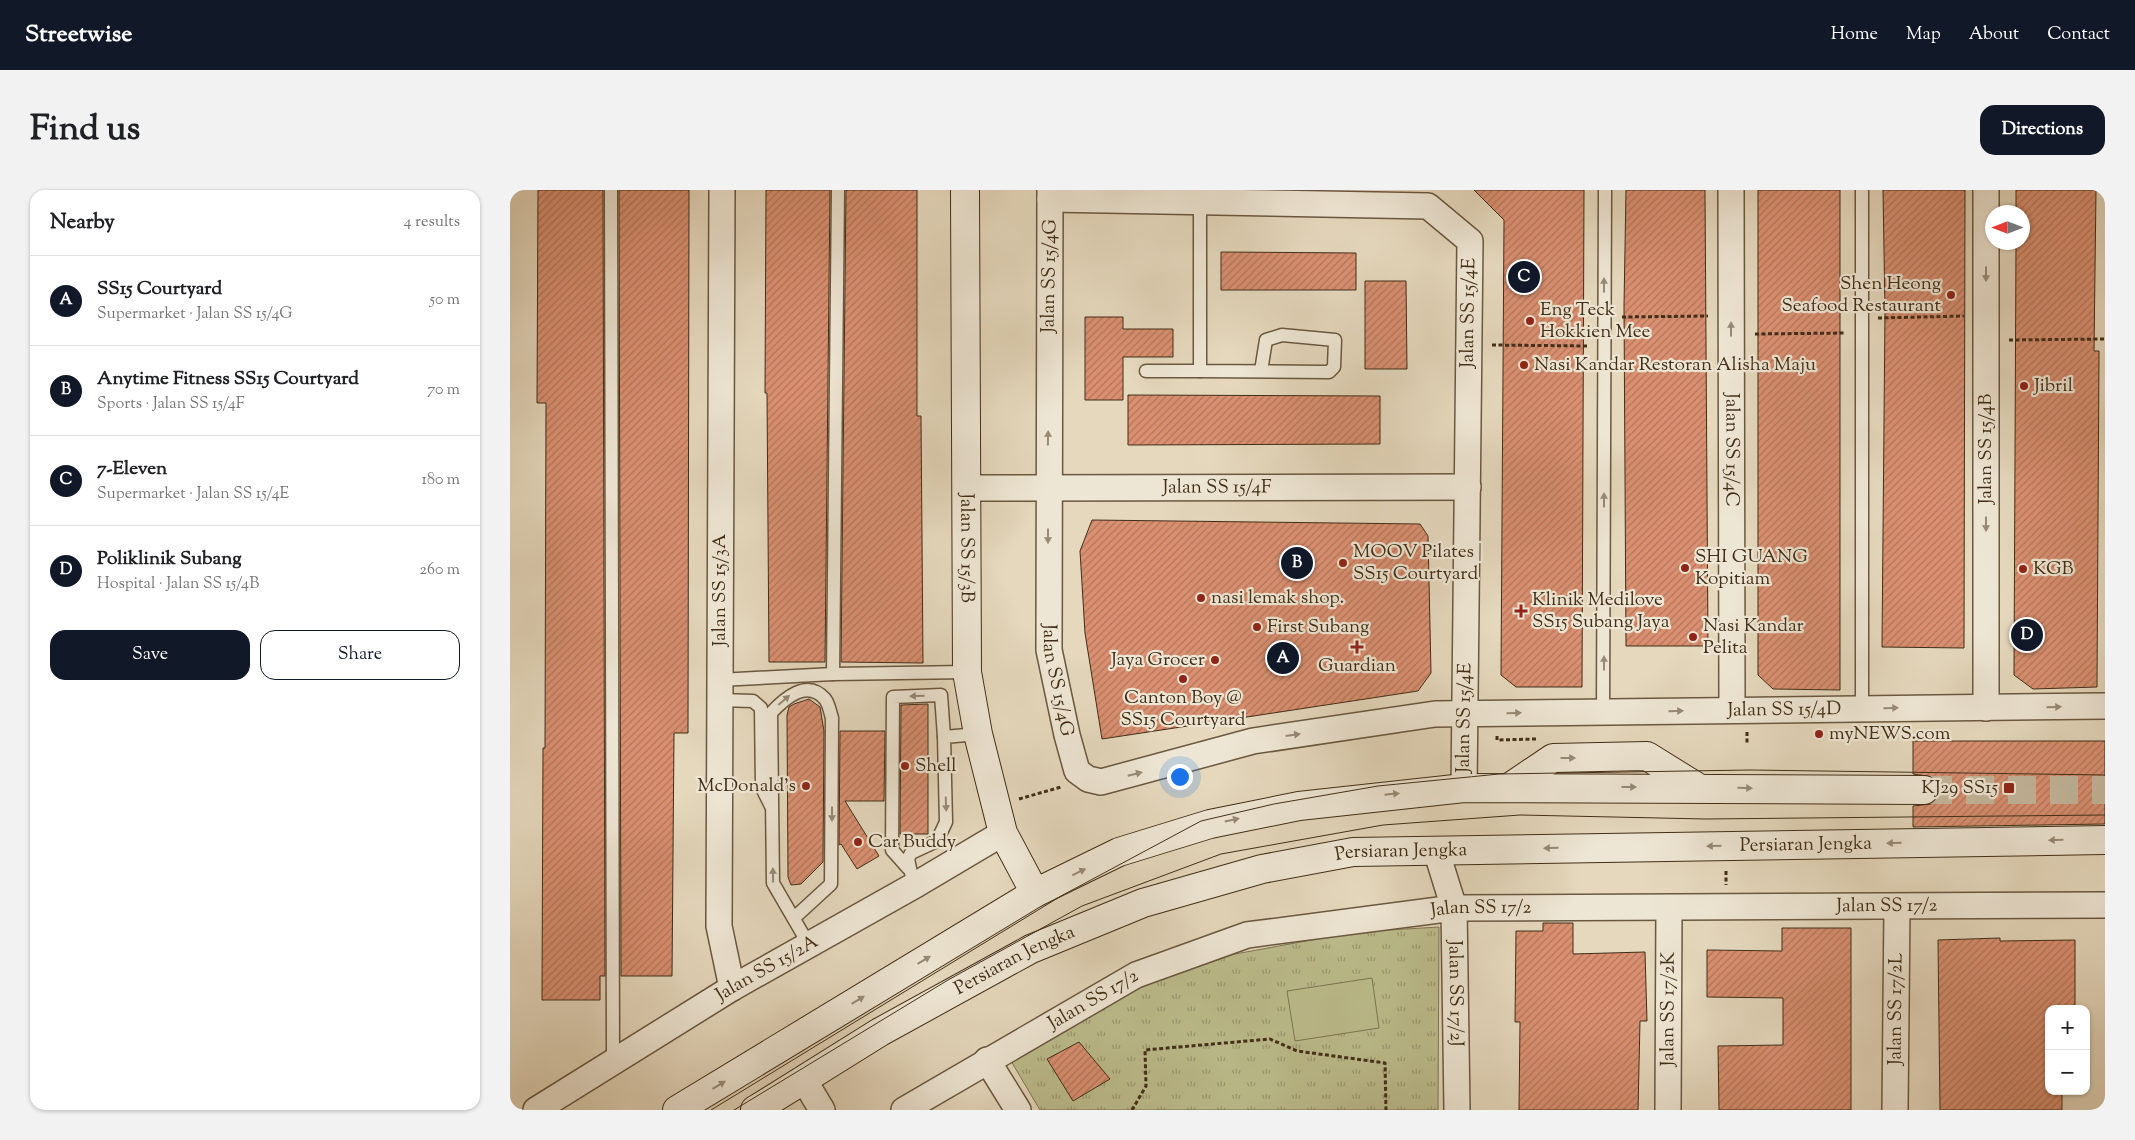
<!DOCTYPE html>
<meta charset="utf-8">
<style>
body{margin:0;font-family:"Sorts Mill Goudy",serif;background:#f2f2f2;color:#202124}
.controls{position:absolute;right:15px;bottom:15px;display:grid;overflow:hidden;border-radius:10px;box-shadow:0 1px 4px #0004}
.controls button{width:45px;height:45px;display:grid;place-items:center;padding:0;border:0;border-bottom:1px solid #e0e0e0;background:#fff;color:#202124;font:25px sans-serif}
.compass{position:absolute;left:1475px;top:15px;width:45px;height:45px;border-radius:50%;background:#fff;box-shadow:0 1px 4px #0004;rotate:270deg}
.you{position:absolute;left:669px;top:586px;width:18px;height:18px;margin:-12px;border:4px solid #fff;border-radius:50%;background:#1a73e8;box-shadow:0 0 0 8px #1a73e833}
.badge{display:grid;place-items:center;width:32px;height:32px;border-radius:50%;background:#111827;color:#fff;font-size:16px;font-weight:700}
.pin{position:absolute;translate:-50% -50%;border:2px solid #fff;box-shadow:0 1px 5px #0006}
.list{margin:0;padding:0;list-style:none}
h2{display:flex;justify-content:space-between;align-items:center;height:65px;margin:0;padding:0 20px;font-size:21px}
h2 small{font-size:16px;font-weight:400;color:#757577}
.list li{display:grid;grid-template-columns:32px 1fr auto;gap:15px;align-items:center;box-sizing:border-box;height:90px;padding:0 20px;border-top:1px solid #e0e0e0}
.list b{display:block;font-size:19px;white-space:nowrap}
.list p{margin:0;font-size:16px;white-space:nowrap;color:#757577}
.list em{font-size:16px;font-style:normal;color:#757577}
.actions{display:flex;gap:10px;padding:15px 20px}
.actions a{flex:1;padding:11px 0;border:1px solid #111827;border-radius:15px;text-align:center;font-size:18px;color:#111827}
.actions .main{background:#111827;color:#fff}
.map{position:relative;flex:none;width:1595px;height:920px;overflow:hidden;border-radius:15px}
header{display:flex;align-items:center;gap:30px;box-sizing:border-box;height:70px;padding:0 25px;background:#111827;color:#fff}
header strong{font-size:24px}
nav{display:flex;gap:28px;margin-inline-start:auto;font-size:18px}
.intro{display:flex;align-items:center;justify-content:space-between;box-sizing:border-box;height:120px;padding:0 30px}
h1{margin:0;font-size:35px}
.button{padding:12px 22px;border-radius:15px;background:#111827;color:#fff;font-size:18px;font-weight:700}
main{display:flex;gap:30px;padding:0 30px}
aside{flex:1;background:#fff;border-radius:15px;box-shadow:0 1px 4px #0004}
.map>svg:first-child{display:block}
.grass{fill:url(#grass-tufts);stroke:#7e7552}
.garden{fill:#bcbc8c;stroke:#7e7552}
.building{fill:url(#building-hatch);stroke:#412e17}
.lines{fill:none;stroke-linecap:round;stroke-linejoin:round}
.secondary-tunnel{stroke:#c4b69c;stroke-width:28;stroke-dasharray:28 14;stroke-linecap:butt}
.lane-casing{stroke:#6a5840;stroke-width:15}
.street-casing{stroke:#6a5840;stroke-width:28}
.secondary-casing{stroke:#412e17;stroke-width:30}
.path{stroke:#412e17;stroke-width:3;stroke-dasharray:4 2.5;stroke-linecap:butt}
.lane{stroke:#eee6d4;stroke-width:12}
.street{stroke:#eee6d4;stroke-width:25}
.secondary{stroke:#eee6d4;stroke-width:28}
.tram{stroke:#412e17;stroke-width:1}
.oneway{fill:#988a76}
.poi-dot{fill:#8f2418;stroke:#eee6d4;stroke-width:2}
.labels{text-anchor:middle;dominant-baseline:central;stroke-width:4.5;stroke-linejoin:round;paint-order:stroke}
.street-label{font-size:19px;fill:#412e17;stroke:#eee6d4}
.poi-label{font-size:19px;fill:#412e17;stroke:#eee6d4;text-anchor:start}
</style>
<header>
<strong>Streetwise</strong>
<nav><a>Home</a><a>Map</a><a>About</a><a>Contact</a></nav>
</header>
<div class="intro"><h1>Find us</h1><a class="button">Directions</a></div>
<main>
<aside>
<h2>Nearby<small>4 results</small></h2>
<ul class="list">
<li><span class="badge">A</span><div><b>SS15 Courtyard</b><p>Supermarket · Jalan SS 15/4G</p></div><em>50 m</em></li>
<li><span class="badge">B</span><div><b>Anytime Fitness SS15 Courtyard</b><p>Sports · Jalan SS 15/4F</p></div><em>70 m</em></li>
<li><span class="badge">C</span><div><b>7-Eleven</b><p>Supermarket · Jalan SS 15/4E</p></div><em>180 m</em></li>
<li><span class="badge">D</span><div><b>Poliklinik Subang</b><p>Hospital · Jalan SS 15/4B</p></div><em>260 m</em></li>
</ul>
<div class="actions"><a class="main">Save</a><a>Share</a></div>
</aside>
<div class="map">
<svg width="1595" height="920" viewBox="0 0 1595 920">
<defs>
<pattern id="grass-tufts" width="24" height="20" patternUnits="userSpaceOnUse" patternTransform="scale(1.25)"><rect width="24" height="20" fill="#bcbc8c"/><path d="M3 7l-1-3M5 7V3M7 7l1-3M15 17l-1-3M17 17v-4M19 17l1-3" fill="none" stroke="#9a9971"/></pattern>
<pattern id="building-hatch" width="6" height="6" patternUnits="userSpaceOnUse" patternTransform="scale(1.25)"><rect width="6" height="6" fill="#da9071"/><path d="M-1 1l2-2M0 6l6-6M5 7l2-2" fill="none" stroke="#b2765c"/></pattern>
</defs>
<rect width="100%" height="100%" fill="#e5d8bd"/>
<filter id="stains"><feTurbulence type="fractalNoise" baseFrequency=".004" numOctaves="4"/><feColorMatrix values="0 0 0 0 .2 0 0 0 0 .09 0 0 0 0 .02 0 0 0 .5 -.17"/></filter>
<radialGradient id="worn" r=".72"><stop offset=".6" stop-color="#630" stop-opacity="0"/><stop offset="1" stop-color="#630" stop-opacity=".3"/></radialGradient>
<polygon class="grass" points="929,737 928,920 530,920 501,871 618,798 725,764 845,742"/>
<polygon class="garden" points="862,788 869,838 785,851 777,801"/>
<g class="building">
<polygon points="28,0 93,0 95,786 90,786 90,810 32,810 33,558 35,558 36,213 27,213"/>
<polygon points="109,0 179,0 178,543 164,543 162,786 111,786"/>
<polygon points="256,0 320,0 315,472 259,472 257,203 255,203"/>
<polygon points="336,0 407,0 407,226 411,226 413,473 331,472"/>
<polygon points="964,0 1074,0 1072,497 1006,497 991,485 994,30"/>
<polygon points="1116,0 1195,0 1198,456 1116,456 1114,116"/>
<polygon points="1248,0 1330,0 1330,500 1263,499 1248,485"/>
<polygon points="1373,0 1455,0 1454,458 1372,457 1375,120"/>
<polygon points="1506,0 1586,0 1584,161 1589,161 1587,497 1523,499 1504,485 1506,52 1512,52 1512,22 1506,22"/>
<polygon points="711,62 846,63 846,100 711,100"/>
<polygon points="855,91 896,91 897,179 855,179"/>
<polygon points="575,127 613,127 613,139 663,139 663,167 613,167 613,210 575,210"/>
<polygon points="618,205 870,206 870,254 618,255"/>
<polygon points="582,330 910,334 918,346 921,483 908,501 592,549 575,443 570,361"/>
<polygon points="299,509 310,517 314,541 313,672 291,694 281,695 278,687 277,525 279,517 284,514"/>
<polygon points="418,514 418,644 390,644 391,515"/>
<polygon points="330,541 375,541 374,611 335,611 369,666 347,679 331,654 329,655"/>
<polygon points="1403,551 1595,551 1595,634 1403,637 1403,616 1421,614 1427,608 1430,601 1428,593 1422,587 1403,584"/>
<polygon points="1033,733 1063,733 1063,764 1135,762 1137,831 1130,831 1128,920 1009,920 1010,832 1005,832 1006,741 1033,741"/>
<polygon points="1272,738 1341,738 1341,920 1209,920 1208,856 1273,855 1273,808 1197,807 1197,760 1272,761"/>
<polygon points="1490,748 1490,751 1565,750 1565,819 1539,819 1539,901 1552,901 1552,920 1430,920 1428,750"/>
<polygon points="569,852 600,889 563,911 537,869"/>
</g>
<g class="lines">
<polyline class="secondary-tunnel" points="1414,600 1595,600"/>
<defs>
<g id="lane">
<polyline points="101,0 103,872"/>
<polyline points="690,12 690,181 819,182 824,177 825,150 772,145 756,150 751,181"/>
<polyline points="636,181 690,181"/>
<polyline points="323,484 328,0"/>
<polyline points="209,490 323,484 457,482"/>
<polyline points="209,510 243,511 251,518 252,598 261,616"/>
<polyline points="1352,519 1352,0"/>
<polyline points="1093,522 1095,0"/>
<polyline points="398,678 382,660 383,507 431,505 434,547"/>
<polyline points="401,683 398,669 401,663 427,651 436,632 434,547 468,544"/>
<path d="M284,728L321,694L322,528C320,522 319,514 315,509C297,488 274,509 261,523L263,693L299,755"/>
</g>
<g id="street">
<polyline points="212,0 209,736 222,798"/>
<path id="s1" d="M540,0L539,460L557,545L567,581L578,589L591,592L743,551L925,524L1595,516"/>
<path id="s2" d="M1221,0L1222,520"/>
<polyline points="1476,0 1476,518"/>
<polyline points="540,9 918,16 960,51 954,598"/>
<path id="s3" d="M456,298L958,297"/>
<path id="s4" d="M926,660L944,718L947,920"/>
<polyline points="477,870 508,920"/>
<polyline points="294,890 312,920"/>
<path id="s5" d="M26,920L222,798L407,694L493,643"/>
<path id="s6" d="M394,920L626,785L737,745L944,718L1595,715"/>
<path id="s7" d="M1158,920L1159,718"/>
<path id="s8" d="M1385,920L1387,717"/>
</g>
<g id="secondary">
<path id="s9" d="M455,0L457,482L468,544L493,643L525,703"/>
<polyline points="1000,597 1043,568 1137,566 1187,597"/>
<polyline points="167,920 525,703 609,662 700,634 789,616 954,598 1414,600"/>
<path id="s10" d="M245,920L370,842L521,759L633,713L752,679L843,662L1595,650"/>
</g>
</defs>
<use href="#lane" class="lane-casing"/>
<use href="#street" class="street-casing"/>
<use href="#secondary" class="secondary-casing"/>
<g class="path">
<polyline points="1112,127 1198,126"/>
<polyline points="1368,128 1454,126"/>
<polyline points="1245,144 1336,143"/>
<polyline points="1499,150 1595,149"/>
<polyline points="982,155 1078,156"/>
<polyline points="1237,542 1237,554"/>
<polyline points="987,546 987,550 1026,549"/>
<polyline points="509,609 551,597"/>
<polyline points="1216,681 1216,695"/>
<polyline points="622,920 636,896 635,860 760,849 787,861 875,873 876,920"/>
</g>
<use href="#lane" class="lane"/>
<use href="#street" class="street"/>
<use href="#secondary" class="secondary"/>
<g class="tram">
<polyline points="201,920 551,706 691,631 764,614 868,596 989,584 1240,580 1595,585"/>
<polyline points="224,920 438,790 572,716 711,664 873,635 1010,625 1196,629 1595,625"/>
</g>
</g>
<defs><path id="oneway-solid" d="M-6-.8H1V-3.2L6.5 0L1 3.2V.8H-6Z" transform="scale(1.25)"/></defs>
<g class="oneway">
<use href="#oneway-solid" transform="translate(1476 84) rotate(90)"/>
<use href="#oneway-solid" transform="translate(1094 95) rotate(-90)"/>
<use href="#oneway-solid" transform="translate(1221 139) rotate(-90)"/>
<use href="#oneway-solid" transform="translate(538 248) rotate(-89)"/>
<use href="#oneway-solid" transform="translate(1094 310) rotate(-90)"/>
<use href="#oneway-solid" transform="translate(1476 334) rotate(90)"/>
<use href="#oneway-solid" transform="translate(538 346) rotate(90)"/>
<use href="#oneway-solid" transform="translate(1094 473) rotate(-90)"/>
<use href="#oneway-solid" transform="translate(407 506) rotate(178)"/>
<use href="#oneway-solid" transform="translate(274 510) rotate(-41)"/>
<use href="#oneway-solid" transform="translate(1544 517) rotate(-1)"/>
<use href="#oneway-solid" transform="translate(1381 518) rotate(-1)"/>
<use href="#oneway-solid" transform="translate(1166 521) rotate(-1)"/>
<use href="#oneway-solid" transform="translate(1004 523) rotate(-1)"/>
<use href="#oneway-solid" transform="translate(783 545) rotate(-8)"/>
<use href="#oneway-solid" transform="translate(1058 568)"/>
<use href="#oneway-solid" transform="translate(625 584) rotate(-14)"/>
<use href="#oneway-solid" transform="translate(1119 597)"/>
<use href="#oneway-solid" transform="translate(1235 598) rotate(1)"/>
<use href="#oneway-solid" transform="translate(882 604) rotate(-6)"/>
<use href="#oneway-solid" transform="translate(436 614) rotate(88)"/>
<use href="#oneway-solid" transform="translate(322 624) rotate(90)"/>
<use href="#oneway-solid" transform="translate(722 630) rotate(-12)"/>
<use href="#oneway-solid" transform="translate(1546 650) rotate(179)"/>
<use href="#oneway-solid" transform="translate(1384 653) rotate(179)"/>
<use href="#oneway-solid" transform="translate(1204 656) rotate(179)"/>
<use href="#oneway-solid" transform="translate(1041 658) rotate(179)"/>
<use href="#oneway-solid" transform="translate(569 682) rotate(-26)"/>
<use href="#oneway-solid" transform="translate(263 685) rotate(-91)"/>
<use href="#oneway-solid" transform="translate(414 770) rotate(-31)"/>
<use href="#oneway-solid" transform="translate(348 810) rotate(-31)"/>
<use href="#oneway-solid" transform="translate(209 895) rotate(-31)"/>
</g>
<g class="poi-dot">
<circle cx="1441" cy="105" r="5"/>
<circle cx="1020" cy="131" r="5"/>
<circle cx="1014" cy="175" r="5"/>
<circle cx="1514" cy="196" r="5"/>
<circle cx="833" cy="373" r="5"/>
<circle cx="1175" cy="378" r="5"/>
<circle cx="1513" cy="379" r="5"/>
<circle cx="691" cy="408" r="5"/>
<path d="M1008.5 413.5h5v5h5v5h-5v5h-5v-5h-5v-5h5z"/>
<circle cx="747" cy="437" r="5"/>
<circle cx="1183" cy="447" r="5"/>
<path d="M844.5 449.5h5v5h5v5h-5v5h-5v-5h-5v-5h5z"/>
<circle cx="705" cy="470" r="5"/>
<circle cx="673" cy="489" r="5"/>
<circle cx="1309" cy="544" r="5"/>
<circle cx="395" cy="576" r="5"/>
<circle cx="296" cy="596" r="5"/>
<rect x="1493" y="592" width="12" height="12" rx="2.5"/>
<circle cx="348" cy="652" r="5"/>
</g>
<g class="labels">
<g class="street-label">
<text transform="translate(540 86) rotate(-89)">Jalan SS 15/4G</text>
<text transform="translate(959 123) rotate(-89)">Jalan SS 15/4E</text>
<text transform="translate(1476 259) rotate(-90)">Jalan SS 15/4B</text>
<text stroke="none"><textPath href="#s2" startOffset="260">Jalan SS 15/4C</textPath></text>
<text stroke="none"><textPath href="#s3" startOffset="251">Jalan SS 15/4F</textPath></text>
<text stroke="none"><textPath href="#s9" startOffset="358">Jalan SS 15/3B</textPath></text>
<text transform="translate(210 400) rotate(-90)">Jalan SS 15/3A</text>
<text stroke="none"><textPath href="#s1" startOffset="491">Jalan SS 15/4G</textPath></text>
<text stroke="none"><textPath href="#s1" startOffset="1302">Jalan SS 15/4D</textPath></text>
<text transform="translate(955 528) rotate(-89)">Jalan SS 15/4E</text>
<text stroke="none"><textPath href="#s10" startOffset="1110">Persiaran Jengka</textPath></text>
<text stroke="none"><textPath href="#s10" startOffset="705">Persiaran Jengka</textPath></text>
<text stroke="none"><textPath href="#s6" startOffset="1028">Jalan SS 17/2</textPath></text>
<text stroke="none"><textPath href="#s6" startOffset="622">Jalan SS 17/2</textPath></text>
<text stroke="none"><textPath href="#s10" startOffset="300">Persiaran Jengka</textPath></text>
<text stroke="none"><textPath href="#s5" startOffset="271">Jalan SS 15/2A</textPath></text>
<text stroke="none"><textPath href="#s4" startOffset="146">Jalan SS 17/2J</textPath></text>
<text stroke="none"><textPath href="#s6" startOffset="219">Jalan SS 17/2</textPath></text>
<text stroke="none"><textPath href="#s7" startOffset="101">Jalan SS 17/2K</textPath></text>
<text stroke="none"><textPath href="#s8" startOffset="101">Jalan SS 17/2L</textPath></text>
</g>
<g class="poi-label">
<text x="1431" y="94" text-anchor="end">Shen Heong<tspan x="1431" dy="22">Seafood Restaurant</tspan></text>
<text x="1030" y="120">Eng Teck<tspan x="1030" dy="22">Hokkien Mee</tspan></text>
<text x="1024" y="175">Nasi Kandar Restoran Alisha Maju</text>
<text x="1524" y="196">Jibril</text>
<text x="843" y="362">MOOV Pilates |<tspan x="843" dy="22">SS15 Courtyard</tspan></text>
<text x="1185" y="367">SHI GUANG<tspan x="1185" dy="22">Kopitiam</tspan></text>
<text x="1523" y="379">KGB</text>
<text x="701" y="408">nasi lemak shop.</text>
<text x="1022" y="410">Klinik Medilove<tspan x="1022" dy="22">SS15 Subang Jaya</tspan></text>
<text x="1193" y="436">Nasi Kandar<tspan x="1193" dy="22">Pelita</tspan></text>
<text x="757" y="437">First Subang</text>
<text x="695" y="470" text-anchor="end">Jaya Grocer</text>
<text x="847" y="476" text-anchor="middle">Guardian</text>
<text x="673" y="508" text-anchor="middle">Canton Boy @<tspan x="673" dy="22">SS15 Courtyard</tspan></text>
<text x="1319" y="544">myNEWS.com</text>
<text x="405" y="576">Shell</text>
<text x="286" y="596" text-anchor="end">McDonald's</text>
<text x="1488" y="598" text-anchor="end">KJ29 SS15</text>
<text x="358" y="652">Car Buddy</text>
</g>
</g>
<rect width="100%" height="100%" filter="url(#stains)"/>
<rect width="100%" height="100%" fill="url(#worn)"/>
</svg>
<div class="controls">
<button>+</button>
<button>−</button>
</div>
<svg class="compass" viewBox="-18 -18 36 36"><path d="M0-13l5 13h-10z" fill="#e53935"/><path d="M0 13l5-13h-10z" fill="#757577"/></svg>
<div class="you"></div>
<div class="pin badge" style="left:773px;top:468px">A</div>
<div class="pin badge" style="left:787px;top:373px">B</div>
<div class="pin badge" style="left:1014px;top:87px">C</div>
<div class="pin badge" style="left:1517px;top:445px">D</div>
</div>
</main>
